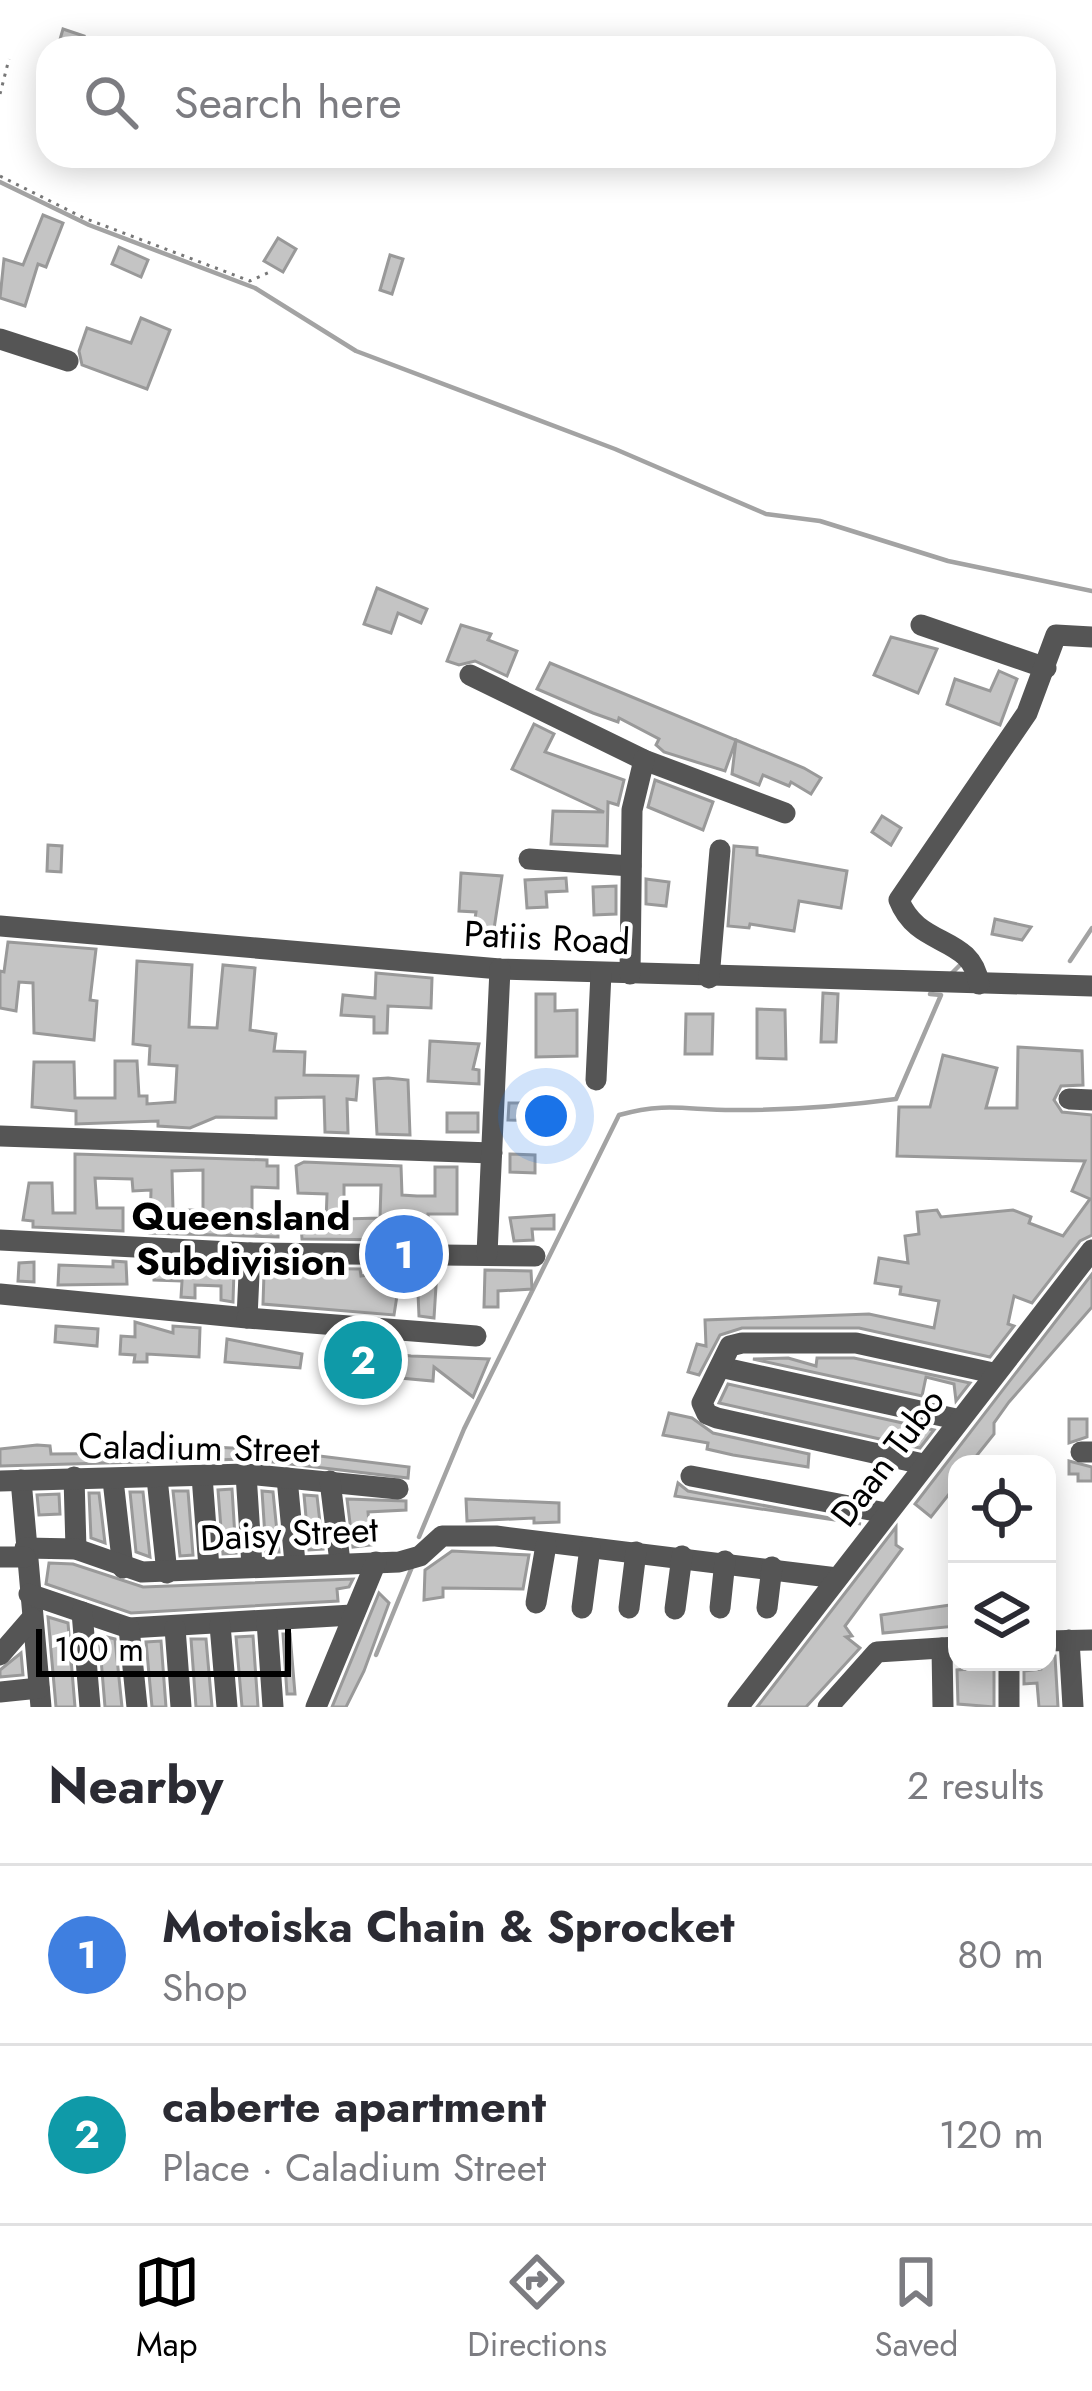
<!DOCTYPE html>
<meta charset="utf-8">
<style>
body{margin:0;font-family:Jost,sans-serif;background:#f2f2f3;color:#2b2b33}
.controls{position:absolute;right:36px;bottom:36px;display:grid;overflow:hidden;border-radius:24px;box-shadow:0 6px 30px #0003}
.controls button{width:108px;height:108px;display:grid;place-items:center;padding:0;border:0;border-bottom:3px solid #e1e1e2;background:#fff;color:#2b2b33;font:60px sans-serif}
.scale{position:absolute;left:36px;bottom:30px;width:255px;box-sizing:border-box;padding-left:12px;border:6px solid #000;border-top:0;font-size:33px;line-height:42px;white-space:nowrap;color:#000;-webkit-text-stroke:9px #fff;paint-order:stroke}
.you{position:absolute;left:546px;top:1116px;width:42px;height:42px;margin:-30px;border:9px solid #fff;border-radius:50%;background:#1a73e8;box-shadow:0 0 0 18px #1a73e833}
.badge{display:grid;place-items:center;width:78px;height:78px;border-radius:50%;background:#000;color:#fff;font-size:39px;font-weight:700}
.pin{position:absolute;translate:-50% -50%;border:6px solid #fff;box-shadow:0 3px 12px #0006}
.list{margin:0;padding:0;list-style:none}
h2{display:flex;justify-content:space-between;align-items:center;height:156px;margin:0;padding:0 48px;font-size:51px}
h2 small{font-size:39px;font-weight:400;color:#7c7c81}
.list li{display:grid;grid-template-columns:78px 1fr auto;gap:36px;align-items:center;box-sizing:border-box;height:180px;padding:0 48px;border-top:3px solid #e1e1e2}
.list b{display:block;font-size:45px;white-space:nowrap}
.list p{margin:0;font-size:39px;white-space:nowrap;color:#7c7c81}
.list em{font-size:39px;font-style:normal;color:#7c7c81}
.icon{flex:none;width:66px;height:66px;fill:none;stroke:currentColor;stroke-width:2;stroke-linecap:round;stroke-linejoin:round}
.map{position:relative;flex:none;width:1092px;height:1707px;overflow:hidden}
.search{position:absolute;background:#fff;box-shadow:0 6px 30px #0003;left:36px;right:36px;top:36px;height:132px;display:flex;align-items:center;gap:30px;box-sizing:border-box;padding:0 42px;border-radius:36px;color:#7c7c81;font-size:45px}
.sheet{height:516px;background:#fff}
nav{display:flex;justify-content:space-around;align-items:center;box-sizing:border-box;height:168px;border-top:3px solid #e1e1e2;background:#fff;font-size:33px;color:#7c7c81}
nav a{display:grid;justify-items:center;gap:6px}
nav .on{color:#000}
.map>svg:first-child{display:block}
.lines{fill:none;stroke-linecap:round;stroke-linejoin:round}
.stream{stroke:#a3a3a3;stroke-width:4.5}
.building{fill:#c4c4c4;stroke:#999;stroke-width:3;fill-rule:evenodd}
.path{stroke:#777;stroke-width:3;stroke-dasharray:3 6;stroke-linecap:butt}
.minor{stroke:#555;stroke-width:21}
.labels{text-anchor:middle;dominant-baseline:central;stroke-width:9;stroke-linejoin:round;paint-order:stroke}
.street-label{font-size:36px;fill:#000;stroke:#fff}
.neighbourhood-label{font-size:39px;font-weight:bold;fill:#000;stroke:#fff}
</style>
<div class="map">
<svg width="1092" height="1707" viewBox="0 0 1092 1707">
<rect width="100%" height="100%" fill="#fff"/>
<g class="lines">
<g class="stream">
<polyline points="0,182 89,225 255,288 356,351 615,449 766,514 820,521 948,561 1092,591"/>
<polyline points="1070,961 1092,928"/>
<polyline points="950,975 959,966"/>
<path d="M419,1537L464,1429L619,1115C669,1101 690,1111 739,1110C792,1110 844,1106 896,1099L941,995L930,994"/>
<polyline points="376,1655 412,1567"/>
</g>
</g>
<g class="building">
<polygon points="63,29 84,36 80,48 59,43"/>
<polygon points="43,215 63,223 46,267 38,264 25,306 0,298 4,259 23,265"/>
<polygon points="278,238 296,249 283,272 264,261"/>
<polygon points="119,247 148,260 141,277 112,264"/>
<polygon points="390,255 403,259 392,294 380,290"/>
<polygon points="141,318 170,330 147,389 82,365 79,351 87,328 131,343"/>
<polygon points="377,588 427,609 421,623 398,613 391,633 364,624"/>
<polygon points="461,625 491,634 488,640 517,651 507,676 475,661 459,665 447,661"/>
<polygon points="891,637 937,649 918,693 874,675"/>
<polygon points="550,663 736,740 725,771 664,752 656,745 659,739 619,718 618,722 593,713 537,689"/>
<polygon points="999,671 1017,679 1000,725 947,704 955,679 990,691"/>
<polygon points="534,724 554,734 545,752 624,780 618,805 608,802 607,846 551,844 553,811 604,812 512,769"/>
<polygon points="736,740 804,768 821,778 811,794 791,782 789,786 763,775 759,785 732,774"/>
<polygon points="655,780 713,802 703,830 648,807"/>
<polygon points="882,816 901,828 891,845 872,832"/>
<polygon points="48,845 62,846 61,872 47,871"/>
<polygon points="734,846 757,848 757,855 847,871 841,908 799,901 794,931 750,924 749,928 728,926"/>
<polygon points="461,873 502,876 494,929 474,926 476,912 459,911"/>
<polygon points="566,878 567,891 546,892 547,907 527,908 525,880"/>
<polygon points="646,879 669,882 666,906 646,904"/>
<polygon points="616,886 616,914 594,915 593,887"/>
<polygon points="995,919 1031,927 1022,940 992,934"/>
<polygon points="8,942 96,949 90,1000 97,1001 94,1040 34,1033 33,983 19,982 16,1011 0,1008 0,971 4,972"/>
<polygon points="137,961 192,965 189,1027 217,1028 223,965 255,968 250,1030 276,1034 274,1051 305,1052 304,1075 358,1076 356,1100 347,1099 348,1133 325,1132 324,1097 276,1098 276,1118 216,1117 190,1128 158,1126 158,1121 76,1124 76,1111 32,1107 34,1062 74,1062 75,1098 115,1098 115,1061 137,1061 139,1096 147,1096 147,1104 175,1102 177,1066 149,1064 150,1046 133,1044"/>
<polygon points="376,973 432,978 431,1008 388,1006 387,1033 374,1033 374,1017 341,1015 343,995 375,998"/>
<polygon points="823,993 838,994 836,1042 821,1042"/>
<polygon points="536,994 555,994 555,1011 577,1010 577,1056 536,1057"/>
<polygon points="757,1009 785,1010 786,1059 757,1058"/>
<polygon points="686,1014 713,1014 712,1054 685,1054"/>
<polygon points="430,1041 479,1044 473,1069 479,1070 479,1084 428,1081"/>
<polygon points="1018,1047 1082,1051 1083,1085 1061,1086 1054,1100 1062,1112 1092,1115 1092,1235 1080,1241 1032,1303 1014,1296 1008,1324 1014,1326 990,1357 859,1328 742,1328 720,1335 699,1375 688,1372 697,1344 706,1346 705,1320 869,1314 934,1328 939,1301 900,1294 901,1287 875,1283 879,1258 908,1263 905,1236 919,1234 917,1212 937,1210 941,1217 1013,1210 1031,1217 1029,1223 1063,1236 1090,1199 1072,1191 1085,1161 897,1156 899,1107 930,1107 943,1055 997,1068 986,1108 1017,1108"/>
<polygon points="388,1078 408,1080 410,1135 377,1134 374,1079"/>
<polygon points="509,1103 548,1103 549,1121 508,1120"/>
<rect x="447" y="1113" width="31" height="19"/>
<path d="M75,1154L267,1160V1166H278V1188L252,1187V1213H278V1237L150,1233L151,1190L133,1191L132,1179L95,1178L97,1208H123V1231L33,1227V1221L23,1220L29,1183H52L53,1213H75ZM203,1170V1210H173L172,1171Z"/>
<polygon points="510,1154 535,1155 535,1173 510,1172"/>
<path d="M304,1162L401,1166L402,1195L417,1196H435V1167H457V1214H428V1234H402V1240L302,1239L301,1225L326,1222L327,1194L298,1193L296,1166ZM344,1185H381L380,1218L344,1219Z"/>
<polygon points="554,1215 554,1229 532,1229 533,1240 514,1241 510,1218"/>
<polygon points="113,1261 126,1262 127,1284 58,1285 59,1265 113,1267"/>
<polygon points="34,1262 34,1282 18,1281 19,1263"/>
<polygon points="154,1263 183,1264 182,1270 234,1270 233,1302 221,1300 221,1286 195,1285 195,1298 181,1297 182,1281 154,1280"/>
<polygon points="289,1268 360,1269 361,1276 401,1270 394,1315 263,1304 264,1273 289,1275"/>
<polygon points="417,1270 437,1270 434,1318 419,1316"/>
<polygon points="485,1270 531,1271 532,1289 498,1291 498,1307 484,1307"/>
<polygon points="1092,1274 1092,1307 1009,1402 994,1423 994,1434 970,1464 957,1464 957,1484 931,1517 915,1504"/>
<polygon points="135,1322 173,1333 173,1326 200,1328 199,1357 147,1354 147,1362 134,1362 135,1355 120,1354 121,1336 135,1337"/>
<polygon points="56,1326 98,1329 97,1346 55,1342"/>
<polygon points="227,1339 302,1354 300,1368 225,1362"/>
<polygon points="355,1342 373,1343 372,1351 411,1356 489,1359 473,1397 434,1367 433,1381 333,1372 334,1352 354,1353"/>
<polygon points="788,1358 816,1366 817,1358 854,1358 970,1383 956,1401 954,1384 926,1377 922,1396 753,1359"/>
<polygon points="728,1384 934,1430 920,1448 719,1403"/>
<polygon points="669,1413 692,1418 713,1433 809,1454 808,1467 733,1455 707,1449 708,1443 663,1435"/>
<polygon points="1069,1419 1087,1419 1087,1437 1069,1443"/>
<polygon points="37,1445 50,1446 51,1454 163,1453 213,1447 271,1450 409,1467 408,1478 247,1459 0,1466 0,1449"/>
<polygon points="1069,1461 1092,1467 1092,1481 1078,1481 1078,1474 1069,1474"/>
<polygon points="678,1483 688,1491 861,1524 675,1496"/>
<polygon points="232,1489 236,1553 223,1554 218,1490"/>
<polygon points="173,1491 188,1491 193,1555 180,1556"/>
<polygon points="262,1491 273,1492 279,1552 266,1552"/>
<polygon points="130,1492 143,1492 150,1557 136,1552"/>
<polygon points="89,1493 99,1493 105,1543 91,1538"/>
<polygon points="59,1494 60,1514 39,1515 37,1495"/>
<polygon points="304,1495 317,1496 323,1549 309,1550"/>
<polygon points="347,1499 406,1501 406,1510 368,1512 371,1545 353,1547"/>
<polygon points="466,1499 559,1503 559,1522 534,1523 534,1518 467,1521"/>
<polygon points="896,1527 896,1545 902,1549 845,1626 852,1636 846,1637 860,1648 806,1707 757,1707"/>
<polygon points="452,1551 529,1555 523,1589 443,1588 443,1597 424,1600 425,1570"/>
<polygon points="49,1563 73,1564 143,1587 353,1579 349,1587 337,1589 338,1601 131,1613 46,1584"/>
<polygon points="379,1593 389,1603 364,1671 346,1707 332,1707"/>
<polygon points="957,1604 957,1626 883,1633 881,1615"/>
<polygon points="48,1617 68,1623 75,1707 56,1707"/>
<polygon points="283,1634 290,1634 295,1694 287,1694"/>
<polygon points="99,1635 115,1639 122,1707 105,1707"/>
<polygon points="253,1636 258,1707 242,1707 236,1637"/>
<polygon points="191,1639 206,1639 212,1707 196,1707"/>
<polygon points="161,1641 166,1707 152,1707 146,1642"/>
<polygon points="21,1653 23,1675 0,1677 0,1670"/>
<polygon points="1047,1656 1055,1656 1058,1707 1039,1707 1037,1683 1024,1684 1024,1671 1041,1669"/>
<polygon points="982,1662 994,1662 994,1707 958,1704 957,1670 982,1668"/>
</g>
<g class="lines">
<g class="path">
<polyline points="0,94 9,59"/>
<polyline points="0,176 84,218 250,281 270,272"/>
</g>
<g class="minor">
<polyline points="0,339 68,361"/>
<polyline points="921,625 1046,668"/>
<polyline points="470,675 644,760 785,813"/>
<polyline points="529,859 631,866"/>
<polyline points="0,926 500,969 1092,986"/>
<polyline points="630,974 632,810 644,760"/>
<polyline points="709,978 720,850"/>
<path d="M979,984C972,934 918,949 899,900L1027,713L1056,635L1092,637"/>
<polyline points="596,1080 601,973"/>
<polyline points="1069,1099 1092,1100"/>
<polyline points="0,1136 492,1153"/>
<polyline points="0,1240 250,1253 535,1256"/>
<polyline points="487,1254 500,969"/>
<polyline points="0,1294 247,1318 250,1253"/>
<polyline points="247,1318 476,1336"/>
<polyline points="720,1367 956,1419"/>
<polyline points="1081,1452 1092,1452"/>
<polyline points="923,1464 717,1418 707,1414 702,1403 730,1346 742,1343 856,1343 993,1373"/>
<polyline points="246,1474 252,1566"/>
<polyline points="202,1476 209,1568"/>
<polyline points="691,1476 886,1513"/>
<polyline points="74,1477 76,1549"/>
<polyline points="157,1478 167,1573"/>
<polyline points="287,1478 295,1563"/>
<polyline points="21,1480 41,1707"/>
<polyline points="113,1480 123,1568"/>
<polyline points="0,1481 246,1474 398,1489"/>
<polyline points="330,1481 340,1562"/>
<polyline points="25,1548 76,1549 142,1572 399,1562 420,1556 442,1536 496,1536 837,1578"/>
<polyline points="0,1557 25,1557"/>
<polyline points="29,1594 129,1628 352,1615"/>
<polyline points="536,1603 546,1545"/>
<polyline points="582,1608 590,1548"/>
<polyline points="629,1608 636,1552"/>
<polyline points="720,1608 725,1561"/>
<polyline points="767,1608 772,1567"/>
<polyline points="675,1609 682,1556"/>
<polyline points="82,1612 90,1707"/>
<polyline points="267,1621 273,1707"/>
<polyline points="220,1625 227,1707"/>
<polyline points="129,1628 137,1707"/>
<polyline points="175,1628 181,1707"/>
<polyline points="1069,1640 1073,1707"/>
<polyline points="1047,1641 1092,1640"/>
<polyline points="942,1648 943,1707"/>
<polyline points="0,1655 32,1618"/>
<polyline points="1009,1662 1009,1707"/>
<polyline points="0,1692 39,1688"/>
<polyline points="316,1707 376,1562"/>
<polyline points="738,1707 1092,1250"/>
<polyline points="828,1707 877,1652 957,1647"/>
</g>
</g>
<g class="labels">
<g class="street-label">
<text transform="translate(547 937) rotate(3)">Patiis Road</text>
<text transform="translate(199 1447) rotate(1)">Caladium Street</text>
<text transform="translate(887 1457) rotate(-53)">Daan Tubo</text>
<text transform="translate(289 1533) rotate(-3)">Daisy Street</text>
</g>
<g class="neighbourhood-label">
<text x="241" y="1216">Queensland<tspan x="241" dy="45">Subdivision</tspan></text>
</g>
</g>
</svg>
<div class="controls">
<button><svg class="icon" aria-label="locate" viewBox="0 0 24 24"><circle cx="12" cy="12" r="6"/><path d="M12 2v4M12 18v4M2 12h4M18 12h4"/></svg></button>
<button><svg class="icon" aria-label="layers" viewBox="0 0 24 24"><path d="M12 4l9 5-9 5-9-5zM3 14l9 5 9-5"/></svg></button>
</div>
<div class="scale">100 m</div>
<div class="you"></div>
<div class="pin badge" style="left:404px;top:1254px;background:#3f7fe0">1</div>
<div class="pin badge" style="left:363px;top:1360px;background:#0f9aa8">2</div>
<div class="search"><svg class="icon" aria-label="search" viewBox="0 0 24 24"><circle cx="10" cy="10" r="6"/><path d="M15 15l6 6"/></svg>Search here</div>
</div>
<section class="sheet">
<h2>Nearby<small>2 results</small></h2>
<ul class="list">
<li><span class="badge" style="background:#3f7fe0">1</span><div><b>Motoiska Chain &amp; Sprocket</b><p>Shop</p></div><em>80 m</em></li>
<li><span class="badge" style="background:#0f9aa8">2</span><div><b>caberte apartment</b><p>Place · Caladium Street</p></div><em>120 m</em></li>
</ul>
</section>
<nav>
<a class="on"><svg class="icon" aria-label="map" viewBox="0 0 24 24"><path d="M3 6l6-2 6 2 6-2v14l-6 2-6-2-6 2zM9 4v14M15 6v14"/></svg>Map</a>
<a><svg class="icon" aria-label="directions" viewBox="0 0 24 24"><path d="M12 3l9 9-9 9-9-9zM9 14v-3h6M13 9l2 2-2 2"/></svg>Directions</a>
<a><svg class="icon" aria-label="saved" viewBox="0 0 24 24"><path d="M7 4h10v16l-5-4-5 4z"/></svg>Saved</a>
</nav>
